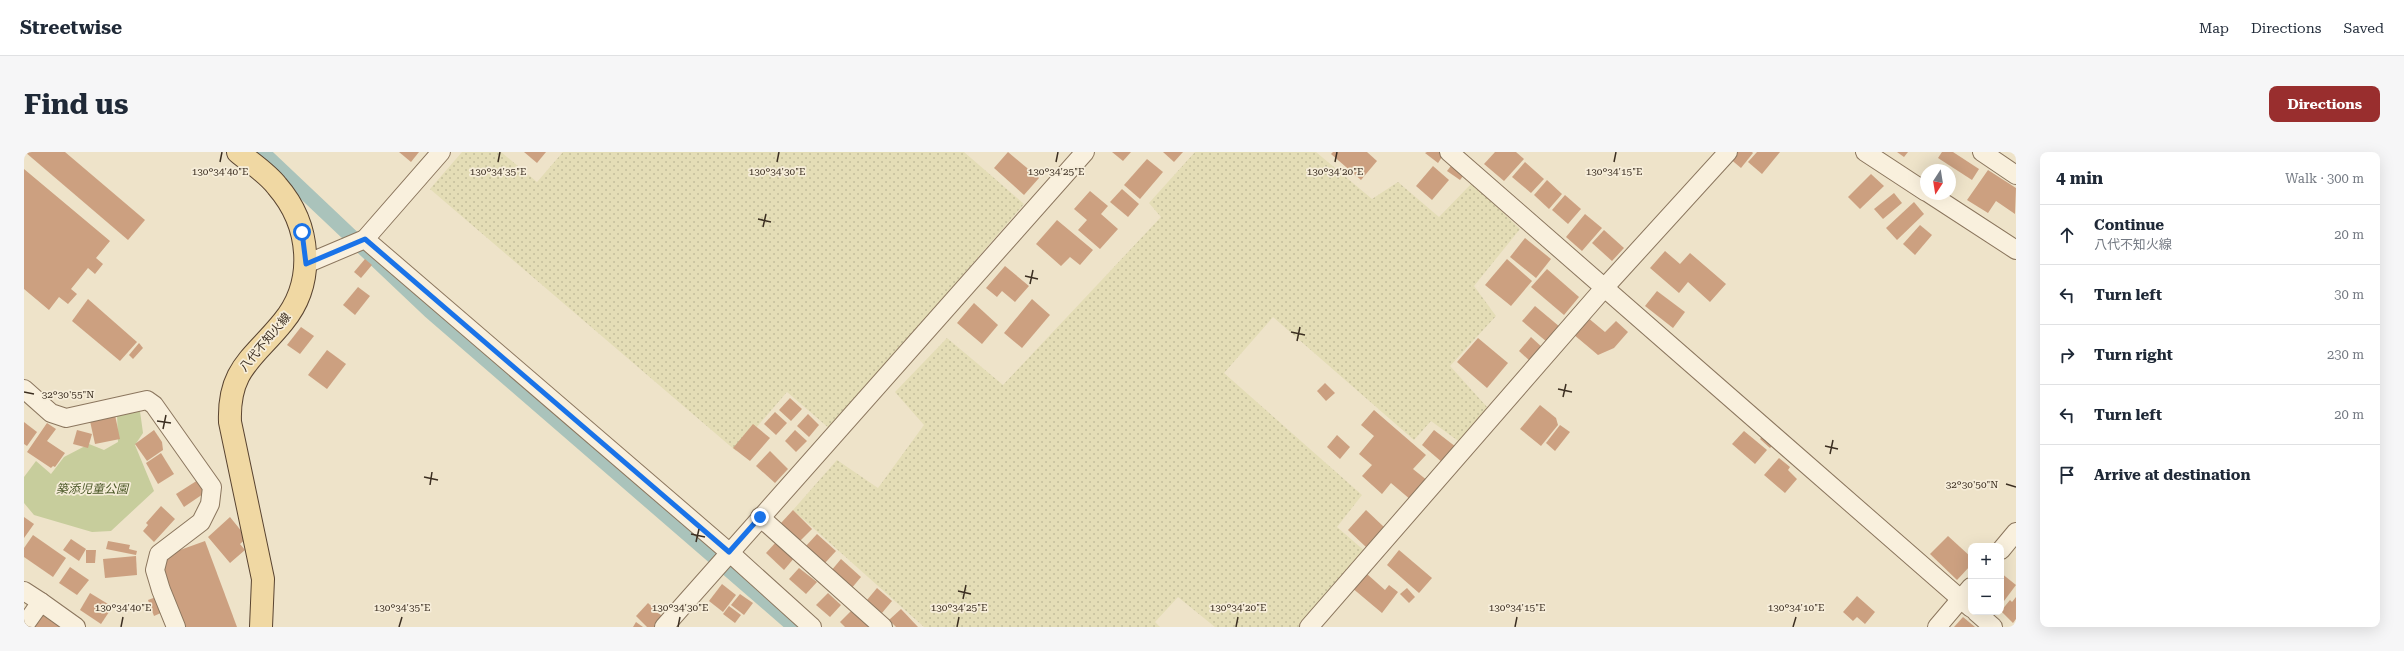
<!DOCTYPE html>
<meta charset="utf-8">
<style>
body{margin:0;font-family:"Roboto Serif","Noto Sans JP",serif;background:#f6f6f7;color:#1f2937}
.controls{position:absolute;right:12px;bottom:12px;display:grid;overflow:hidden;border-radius:8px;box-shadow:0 4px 16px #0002}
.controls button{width:36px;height:36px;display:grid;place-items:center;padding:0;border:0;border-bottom:1px solid #e0e1e3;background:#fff;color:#1f2937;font:20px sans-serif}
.compass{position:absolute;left:1896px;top:12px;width:36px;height:36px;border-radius:50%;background:#fff;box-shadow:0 4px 16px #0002;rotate:192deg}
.stop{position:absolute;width:12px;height:12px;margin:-9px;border:3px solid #1a73e8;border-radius:50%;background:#fff}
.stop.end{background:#1a73e8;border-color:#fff;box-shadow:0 1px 4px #0008}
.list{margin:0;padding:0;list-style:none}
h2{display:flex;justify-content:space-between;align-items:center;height:52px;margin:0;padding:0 16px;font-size:17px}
h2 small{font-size:13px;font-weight:400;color:#747a83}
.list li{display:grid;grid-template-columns:26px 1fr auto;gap:12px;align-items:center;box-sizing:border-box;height:60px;padding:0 16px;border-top:1px solid #e0e1e3}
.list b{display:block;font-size:15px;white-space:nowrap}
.list p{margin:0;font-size:13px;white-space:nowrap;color:#747a83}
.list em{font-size:13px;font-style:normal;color:#747a83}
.icon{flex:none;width:22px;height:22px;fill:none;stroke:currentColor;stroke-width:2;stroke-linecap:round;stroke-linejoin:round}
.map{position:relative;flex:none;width:1992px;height:475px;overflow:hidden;border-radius:8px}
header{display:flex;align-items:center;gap:24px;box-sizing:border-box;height:56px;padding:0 20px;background:#fff;border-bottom:1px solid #e0e1e3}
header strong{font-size:19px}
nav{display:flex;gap:22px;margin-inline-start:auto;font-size:14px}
.intro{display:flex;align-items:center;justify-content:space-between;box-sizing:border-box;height:96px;padding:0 24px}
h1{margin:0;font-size:28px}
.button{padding:10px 18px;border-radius:8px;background:#992e2e;color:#fff;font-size:14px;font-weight:700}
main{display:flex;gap:24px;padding:0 24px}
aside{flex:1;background:#fff;border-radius:8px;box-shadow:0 4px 16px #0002}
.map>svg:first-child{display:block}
.farmland{fill:url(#farmland-dots)}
.green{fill:#c7cd9c}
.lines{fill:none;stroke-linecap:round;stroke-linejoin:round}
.canal{stroke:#aac3bb;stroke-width:15}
.building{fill:#cca080}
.minor-casing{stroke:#8b765e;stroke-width:20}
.major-casing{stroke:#594431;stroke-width:24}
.minor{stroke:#f9f0dd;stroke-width:18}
.major{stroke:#f0d8a3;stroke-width:22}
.route{stroke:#1a73e8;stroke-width:5}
.ticks{fill:none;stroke:#3b2e21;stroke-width:1.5}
.labels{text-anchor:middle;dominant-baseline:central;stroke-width:3.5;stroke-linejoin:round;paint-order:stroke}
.street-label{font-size:12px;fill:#3b2e21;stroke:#f6edd9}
.park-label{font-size:12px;font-style:italic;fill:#4b5828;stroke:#f6edd9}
.ticks-label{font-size:10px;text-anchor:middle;fill:#3b2e21;stroke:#f6edd9;stroke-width:3.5;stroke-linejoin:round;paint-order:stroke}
</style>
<header>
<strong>Streetwise</strong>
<nav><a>Map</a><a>Directions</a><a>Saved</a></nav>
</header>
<div class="intro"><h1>Find us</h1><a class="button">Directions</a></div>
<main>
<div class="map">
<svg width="1992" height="475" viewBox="0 0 1992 475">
<defs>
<pattern id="farmland-dots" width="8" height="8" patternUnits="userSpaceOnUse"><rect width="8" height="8" fill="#e4ddb6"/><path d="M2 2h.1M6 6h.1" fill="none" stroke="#c4be9c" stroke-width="1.8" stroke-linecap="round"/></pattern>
</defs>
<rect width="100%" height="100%" fill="#eee3c9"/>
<g class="farmland">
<polygon points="438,0 477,0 513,30 539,0 940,0 1000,52 806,277 763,240 712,299 406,37"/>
<polygon points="1171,0 1292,0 1348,47 1374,30 1415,65 1448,31 1496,77 1450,134 1472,164 1426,214 1463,255 1437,291 1407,269 1390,288 1249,165 1200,221 1338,343 1313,375 1343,401 1278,475 1191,475 1154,445 1131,470 1136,475 900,475 769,358 813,308 854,336 900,273 871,240 923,186 979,233 1137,65 1125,51"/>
</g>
<polygon class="green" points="115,252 119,281 111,293 130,339 87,379 68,380 10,363 0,351 0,325 12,309 27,322 40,305 65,292 80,298 94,290 93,262"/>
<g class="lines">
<polyline class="canal" points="238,0 406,159 771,475"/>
</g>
<g class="building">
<polygon points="1,0 41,0 121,68 104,88"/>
<polygon points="375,0 395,0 387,10"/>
<polygon points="500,0 522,0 513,11"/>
<polygon points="984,0 1015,26 1000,43 970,16"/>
<polygon points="1088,0 1107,0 1099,9"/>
<polygon points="1139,0 1159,0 1150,10"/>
<polygon points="1309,0 1343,0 1353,9 1337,28 1307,2"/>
<polygon points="1403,0 1417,0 1420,2 1414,11 1401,1"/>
<polygon points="1471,0 1492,0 1500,7 1480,29 1460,12"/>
<polygon points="1708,0 1728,0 1729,1 1717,16 1704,5"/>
<polygon points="1733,0 1756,0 1738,22 1724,10"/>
<polygon points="1873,0 1884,0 1880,5"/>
<polygon points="1918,0 1929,0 1955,17 1948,28 1914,6"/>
<polygon points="1123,7 1139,20 1116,47 1100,33"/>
<polygon points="1430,10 1442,20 1436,28 1423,19"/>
<polygon points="1501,10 1520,27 1507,41 1488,25"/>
<polygon points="1409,14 1425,28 1408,48 1392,34"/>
<polygon points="0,17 86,89 72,106 79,112 71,122 64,116 47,137 53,142 44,152 35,145 25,158 0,137"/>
<polygon points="1964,18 1992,36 1991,62 1972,49 1964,61 1943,48"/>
<polygon points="1847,22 1860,34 1836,57 1824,45"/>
<polygon points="1523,28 1538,42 1525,57 1510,43"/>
<polygon points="1098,37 1115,52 1104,65 1086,50"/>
<polygon points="1066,39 1084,54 1077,62 1094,77 1076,97 1054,78 1063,68 1050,57"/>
<polygon points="1870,41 1878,51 1859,67 1850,57"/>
<polygon points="1541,43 1557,57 1544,72 1528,58"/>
<polygon points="1890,50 1900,62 1873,88 1862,76"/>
<polygon points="1561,62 1578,76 1558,99 1542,85"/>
<polygon points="1033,68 1069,98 1056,113 1046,105 1037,114 1012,92"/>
<polygon points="1896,73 1908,83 1891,103 1879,92"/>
<polygon points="1580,78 1600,96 1588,109 1568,91"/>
<polygon points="1501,86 1527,107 1512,126 1486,105"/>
<polygon points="1641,99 1656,112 1666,101 1702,132 1686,150 1664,130 1655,141 1626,116"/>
<polygon points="341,107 348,113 337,126 330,120"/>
<polygon points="1483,107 1508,129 1487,154 1461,133"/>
<polygon points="981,114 1005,134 991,150 978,139 973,145 962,136"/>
<polygon points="1523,117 1555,145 1540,163 1507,135"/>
<polygon points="334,135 346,144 331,163 319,153"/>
<polygon points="1633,139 1661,160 1649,176 1621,154"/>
<polygon points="64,147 113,190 96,209 48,169"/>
<polygon points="1008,147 1026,163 998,196 980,181"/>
<polygon points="950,151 974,173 958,192 933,171"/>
<polygon points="1511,154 1536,175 1523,190 1498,169"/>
<polygon points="1563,165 1581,180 1592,169 1604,180 1590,196 1574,203 1549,182"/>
<polygon points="277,175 290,184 276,202 263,193"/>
<polygon points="1507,185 1520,197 1508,211 1495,199"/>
<polygon points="1454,186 1484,211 1463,236 1433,210"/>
<polygon points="115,191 119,196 109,207 105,203"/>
<polygon points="303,198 322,212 303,237 284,223"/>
<polygon points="1301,231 1311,241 1302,249 1293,239"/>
<polygon points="766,246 778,257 767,269 755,258"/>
<polygon points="1516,253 1532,266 1534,273 1517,294 1496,277"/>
<polygon points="1350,258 1402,303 1389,317 1404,329 1387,348 1367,331 1358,342 1338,324 1348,313 1335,302 1350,284 1337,273"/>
<polygon points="751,260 763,271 752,283 740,272"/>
<polygon points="784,262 795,273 785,285 773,274"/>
<polygon points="91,263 96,287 71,292 66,269"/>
<polygon points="0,270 13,280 3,294 0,292"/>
<polygon points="23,271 32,277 23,289 41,301 31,315 29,314 27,316 3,300"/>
<polygon points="729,272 746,286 726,309 709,296"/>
<polygon points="1536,273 1546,280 1531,299 1522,291"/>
<polygon points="53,278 68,282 64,296 49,292"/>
<polygon points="130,278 138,290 139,298 123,309 111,292"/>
<polygon points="771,278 783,289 772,300 761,289"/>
<polygon points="1410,278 1432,295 1419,311 1398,293"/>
<polygon points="1720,279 1743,298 1731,312 1708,292"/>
<polygon points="1743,280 1752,289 1746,296 1736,287"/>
<polygon points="1313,283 1326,295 1316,307 1303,295"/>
<polygon points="746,299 764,317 751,331 732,314"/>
<polygon points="137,301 150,322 134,332 122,311"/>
<polygon points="1755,306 1766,315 1764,318 1773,327 1761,341 1740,323"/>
<polygon points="174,328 182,340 160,355 152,342"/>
<polygon points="137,354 151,367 130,390 119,379 124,373 122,371"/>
<polygon points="769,358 788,377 776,389 757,371"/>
<polygon points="1342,358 1360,375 1342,395 1324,378"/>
<polygon points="0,365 10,372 0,386"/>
<polygon points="206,365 223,386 216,392 221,398 206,411 184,385"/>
<polygon points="793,382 812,399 801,411 782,394"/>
<polygon points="9,383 42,406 29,425 0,405 0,396"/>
<polygon points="1924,384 1947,405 1947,413 1933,428 1906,402"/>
<polygon points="47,387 62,397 55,409 39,398"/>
<polygon points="84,389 106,393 105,397 113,399 112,403 82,397"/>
<polygon points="181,389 213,475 161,475 138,414 145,402"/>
<polygon points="753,389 771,405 760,418 742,401"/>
<polygon points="62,398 72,398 71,411 62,411"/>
<polygon points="1375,398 1408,426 1395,441 1363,413"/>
<polygon points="112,404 113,423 81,426 79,407"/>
<polygon points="817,407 837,425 827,437 807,419"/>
<polygon points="46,415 65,428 53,443 35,431"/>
<polygon points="775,416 793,430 782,442 765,427"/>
<polygon points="1977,421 1992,433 1977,453"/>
<polygon points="1343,422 1361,438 1365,433 1374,440 1358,461 1327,435 1335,425 1339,427"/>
<polygon points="698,432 712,443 699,460 685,449"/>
<polygon points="853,436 868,449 858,461 843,448"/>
<polygon points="1383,436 1391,445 1385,451 1376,442"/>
<polygon points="66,441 84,452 85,460 77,472 56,458"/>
<polygon points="804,441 817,453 806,465 792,453"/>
<polygon points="716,442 729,451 720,463 707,453"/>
<polygon points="1833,444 1851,460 1841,472 1833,465 1829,469 1819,460"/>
<polygon points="132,445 139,460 130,464 124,448"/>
<polygon points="1992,445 1992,467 1989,471 1977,459 1986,448 1988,450"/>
<polygon points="624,451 640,466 631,475 623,475 612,464"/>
<polygon points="705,454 717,463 711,471 699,462"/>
<polygon points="877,457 894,475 872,475 865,468"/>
<polygon points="827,459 845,475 821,475 816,470"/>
<polygon points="14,460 36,475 4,475"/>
<polygon points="1939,465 1951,475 1930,475"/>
<polygon points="612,470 619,475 609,475"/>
</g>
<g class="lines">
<defs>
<g id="minor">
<polyline points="1425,0 1947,456"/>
<polyline points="1841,0 1902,40"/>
<polyline points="1958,0 1992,23"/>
<polyline points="1906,42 1992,98"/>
<polyline points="341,87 417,0"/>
<polyline points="282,112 341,87 705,400 788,475"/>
<polyline points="0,237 27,261 42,266 123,248 130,253 188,335 186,352 177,370 135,402 131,418 137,438 152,475"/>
<polyline points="736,365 859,475"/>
<polyline points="1977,398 1992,380"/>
<polyline points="0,439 17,450"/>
<polyline points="1952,460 1969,475"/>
<polyline points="0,474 17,450 52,475"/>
<polyline points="640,475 1061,0"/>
<polyline points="1285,475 1581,135 1704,0"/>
<polyline points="1913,475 1947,435"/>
</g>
<path id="major" d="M214,0C227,11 243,21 253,34C287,73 292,130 259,170C229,207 204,217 206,270L239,427L237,475"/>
</defs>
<use href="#minor" class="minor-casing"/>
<use href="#major" class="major-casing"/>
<use href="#minor" class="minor"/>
<use href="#major" class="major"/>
</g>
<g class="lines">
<polyline class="route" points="278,80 282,112 341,87 705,400 736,365"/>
</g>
<path class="ticks" d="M196,10L198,0M474,10L476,0M753,10L755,0M1032,10L1034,0M1311,10L1313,0M1590,10L1592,0M734,67L747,70M739,75L742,62M1001,124L1014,127M1006,132L1009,118M1267,180L1281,183M1273,189L1276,175M1534,237L1548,240M0,240L10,242M1539,245L1542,232M133,269L147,271M139,277L142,263M1801,294L1814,297M1806,302L1809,288M400,325L414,328M1982,332L1992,335M406,333L408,320M667,382L681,385M672,390L675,377M934,439L947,442M939,447L942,433M97,475L99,465M375,475L378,465M654,475L656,465M933,475L935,465M1212,475L1214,465M1491,475L1493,465M1769,475L1772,465"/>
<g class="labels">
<g class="street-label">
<text transform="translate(241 190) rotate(-50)">八代不知火線</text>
</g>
<g class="park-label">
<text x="68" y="337">築添児童公園</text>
</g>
</g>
<g class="ticks-label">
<text x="196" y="23">130°34'40"E</text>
<text x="474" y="23">130°34'35"E</text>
<text x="753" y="23">130°34'30"E</text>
<text x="1032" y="23">130°34'25"E</text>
<text x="1311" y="23">130°34'20"E</text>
<text x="1590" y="23">130°34'15"E</text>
<text x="44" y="246">32°30'55"N</text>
<text x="1948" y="336">32°30'50"N</text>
<text x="99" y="459">130°34'40"E</text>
<text x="378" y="459">130°34'35"E</text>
<text x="656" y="459">130°34'30"E</text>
<text x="935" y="459">130°34'25"E</text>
<text x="1214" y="459">130°34'20"E</text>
<text x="1493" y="459">130°34'15"E</text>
<text x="1772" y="459">130°34'10"E</text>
</g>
</svg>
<div class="controls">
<button>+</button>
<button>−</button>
</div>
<svg class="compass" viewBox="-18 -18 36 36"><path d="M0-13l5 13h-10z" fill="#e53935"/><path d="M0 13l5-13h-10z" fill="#747a83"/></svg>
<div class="stop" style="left:278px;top:80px"></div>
<div class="stop end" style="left:736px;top:365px"></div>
</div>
<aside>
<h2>4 min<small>Walk · 300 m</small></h2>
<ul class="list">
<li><svg class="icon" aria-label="ahead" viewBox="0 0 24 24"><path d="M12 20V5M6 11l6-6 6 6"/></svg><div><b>Continue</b><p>八代不知火線</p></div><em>20 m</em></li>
<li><svg class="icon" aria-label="left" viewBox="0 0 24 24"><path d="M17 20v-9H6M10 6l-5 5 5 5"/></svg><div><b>Turn left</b></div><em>30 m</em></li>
<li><svg class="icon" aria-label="right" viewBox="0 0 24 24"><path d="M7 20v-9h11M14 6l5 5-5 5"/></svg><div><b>Turn right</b></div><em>230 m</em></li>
<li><svg class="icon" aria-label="left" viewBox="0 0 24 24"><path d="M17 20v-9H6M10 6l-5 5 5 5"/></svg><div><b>Turn left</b></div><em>20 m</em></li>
<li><svg class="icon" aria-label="arrive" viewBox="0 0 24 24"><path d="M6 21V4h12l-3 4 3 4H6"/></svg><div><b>Arrive at destination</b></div></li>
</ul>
</aside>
</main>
